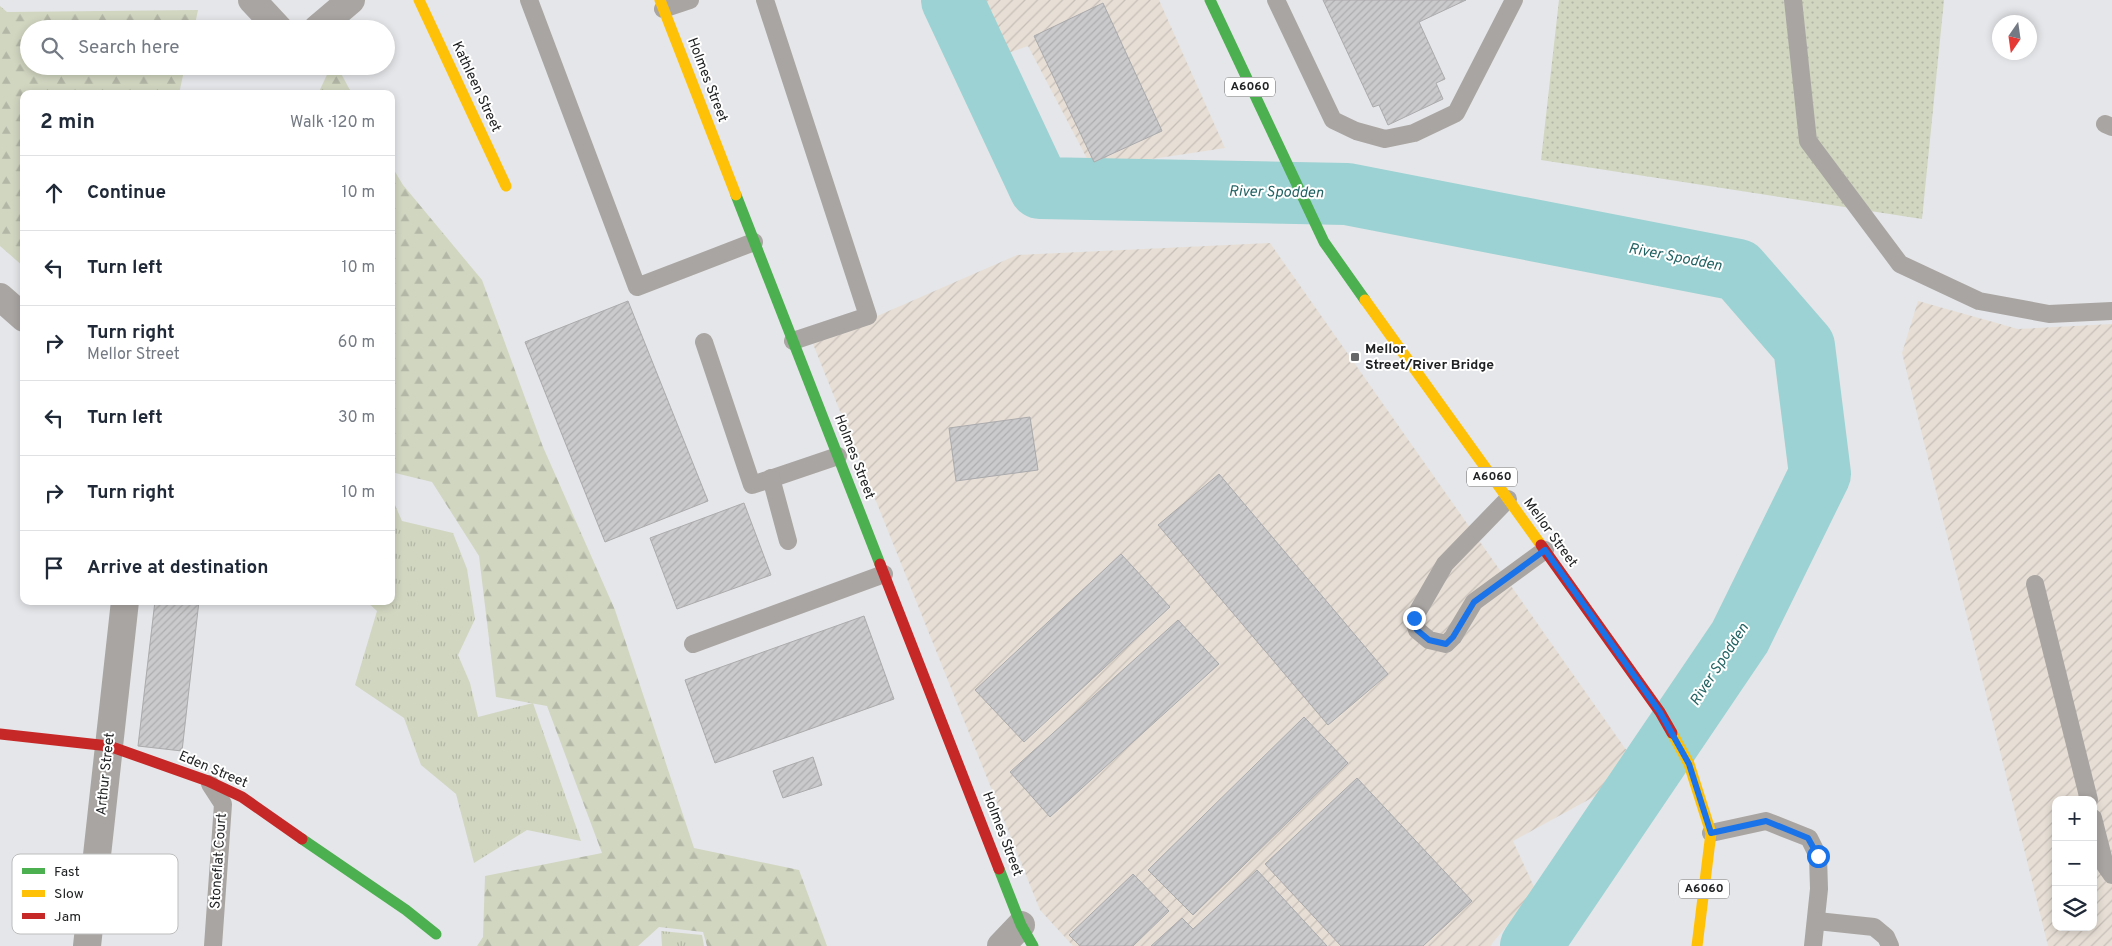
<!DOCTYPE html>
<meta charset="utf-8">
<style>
body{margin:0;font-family:Overpass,sans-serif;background:#f6f6f7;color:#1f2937}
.controls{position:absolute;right:15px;bottom:15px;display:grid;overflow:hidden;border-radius:10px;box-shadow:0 2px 8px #0003}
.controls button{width:45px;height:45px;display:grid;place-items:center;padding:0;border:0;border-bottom:1px solid #e0e1e3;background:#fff;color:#1f2937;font:25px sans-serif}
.compass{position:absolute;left:1992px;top:15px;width:45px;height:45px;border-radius:50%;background:#fff;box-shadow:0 2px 8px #0003;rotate:193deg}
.stop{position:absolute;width:15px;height:15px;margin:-11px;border:4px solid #1a73e8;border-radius:50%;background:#fff}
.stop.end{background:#1a73e8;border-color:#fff;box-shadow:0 1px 5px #0008}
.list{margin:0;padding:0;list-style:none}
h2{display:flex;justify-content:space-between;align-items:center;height:65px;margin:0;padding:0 20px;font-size:21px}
h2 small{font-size:16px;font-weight:400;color:#747a83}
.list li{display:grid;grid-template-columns:32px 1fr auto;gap:15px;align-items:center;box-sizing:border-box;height:75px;padding:0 20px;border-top:1px solid #e0e1e3}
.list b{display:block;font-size:19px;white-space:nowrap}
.list p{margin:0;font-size:16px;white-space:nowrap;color:#747a83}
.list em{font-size:16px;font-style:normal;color:#747a83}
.icon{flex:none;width:28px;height:28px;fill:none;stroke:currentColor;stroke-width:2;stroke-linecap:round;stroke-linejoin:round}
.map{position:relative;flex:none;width:2112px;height:946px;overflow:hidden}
.search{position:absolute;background:#fff;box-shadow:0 2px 8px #0003;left:20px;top:20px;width:375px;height:55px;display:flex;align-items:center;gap:12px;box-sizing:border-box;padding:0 18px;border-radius:28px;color:#747a83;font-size:19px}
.panel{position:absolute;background:#fff;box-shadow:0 2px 8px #0003;left:20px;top:90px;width:375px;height:515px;border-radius:10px}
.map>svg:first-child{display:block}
.industrial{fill:url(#industrial-furrows);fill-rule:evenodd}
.grass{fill:url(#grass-tufts)}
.forest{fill:url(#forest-firs)}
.garden{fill:url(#garden-dots)}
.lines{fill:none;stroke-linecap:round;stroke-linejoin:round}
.river{stroke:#9cd2d3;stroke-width:62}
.building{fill:url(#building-hatch);stroke:#abaaac}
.lane{stroke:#a9a5a2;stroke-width:18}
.street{stroke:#a9a5a2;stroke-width:28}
.fast{stroke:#4caf50;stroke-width:11}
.slow{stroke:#ffc107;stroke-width:11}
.jam{stroke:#c62828;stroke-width:11}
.route{stroke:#1a73e8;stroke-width:6}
.poi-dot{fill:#666768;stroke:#fff;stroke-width:2}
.labels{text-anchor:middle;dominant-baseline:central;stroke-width:4;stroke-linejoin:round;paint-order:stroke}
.shield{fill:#fff;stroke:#646465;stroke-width:1}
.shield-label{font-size:12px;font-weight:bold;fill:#212223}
.street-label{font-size:14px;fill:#212223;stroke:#fff}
.poi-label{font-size:14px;font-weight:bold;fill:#212223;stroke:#fff;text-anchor:start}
.water-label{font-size:15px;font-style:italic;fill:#236263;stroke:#fff}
.key{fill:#fff;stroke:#bcbdbd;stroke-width:1}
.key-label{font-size:14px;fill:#212223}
</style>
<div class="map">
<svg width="2112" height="946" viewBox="0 0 2112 946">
<defs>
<pattern id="industrial-furrows" width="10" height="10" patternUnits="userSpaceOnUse" patternTransform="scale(1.25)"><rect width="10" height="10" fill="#e7dfd6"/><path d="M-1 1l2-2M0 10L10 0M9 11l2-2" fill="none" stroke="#c6bfb7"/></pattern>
<pattern id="grass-tufts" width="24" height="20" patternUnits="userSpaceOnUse" patternTransform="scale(1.25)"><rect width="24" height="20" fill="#d1d6c1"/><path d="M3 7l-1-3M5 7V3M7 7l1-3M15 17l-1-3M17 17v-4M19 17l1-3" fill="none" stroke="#b3b7a6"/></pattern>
<pattern id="forest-firs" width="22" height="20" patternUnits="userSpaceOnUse" patternTransform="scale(1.25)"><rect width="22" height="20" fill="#d1d6c1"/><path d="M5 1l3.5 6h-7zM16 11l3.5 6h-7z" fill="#b3b7a6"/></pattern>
<pattern id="garden-dots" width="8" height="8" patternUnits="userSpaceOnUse" patternTransform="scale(1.25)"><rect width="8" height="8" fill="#d1d6c1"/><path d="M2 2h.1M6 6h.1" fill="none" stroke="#b3b7a6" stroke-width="1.8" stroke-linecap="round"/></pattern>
<pattern id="building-hatch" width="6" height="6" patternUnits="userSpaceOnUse" patternTransform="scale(1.25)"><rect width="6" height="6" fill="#cac9cb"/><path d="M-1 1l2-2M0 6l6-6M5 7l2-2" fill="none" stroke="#adacae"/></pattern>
</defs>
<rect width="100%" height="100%" fill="#e5e6e9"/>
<g class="industrial">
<polygon points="970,0 1159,0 1225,148 1092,168 1028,46 1000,56"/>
<polygon points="1270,243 1641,771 1513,841 1536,891 1490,946 1073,946 1040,910 813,344 1017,255"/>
<path d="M1918,301L2018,329L2112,324V946H2048L1902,353ZM2056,800H2093V927H2056Z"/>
</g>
<g class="grass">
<polygon points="391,496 402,521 453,533 467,569 475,619 458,655 470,683 478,717 533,703 581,841 527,830 474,863 456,794 421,765 404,718 355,685 377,611 366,601 391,601"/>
<polygon points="661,931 702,935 704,946 662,946"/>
</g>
<g class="forest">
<polygon points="0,6 7,12 198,10 194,29 29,29 29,66 185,66 179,94 24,94 24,267 0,246"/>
<polygon points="331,66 337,66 352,94 318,94"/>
<polygon points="391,165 403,185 482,280 543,447 615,610 694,848 799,870 827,946 707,946 703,932 659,927 638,946 477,946 483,937 485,876 602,853 547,706 496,697 479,556 432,482 391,472"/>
</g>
<polygon class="garden" points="1559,0 1944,0 1922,219 1541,160"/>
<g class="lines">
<polyline class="river" points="952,0 1040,188 1347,194 1738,270 1804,346 1820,474 1740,637 1531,946"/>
</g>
<g class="building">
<polygon points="1323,0 1466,0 1419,22 1445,79 1436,83 1443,99 1388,125 1379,105 1373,107"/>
<polygon points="1103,3 1162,131 1094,162 1034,36"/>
<polygon points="628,301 708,501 605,542 525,342"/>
<polygon points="1030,417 1038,470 956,481 949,428"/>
<polygon points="1219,474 1388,674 1328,725 1158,525"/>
<polygon points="744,503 771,575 677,609 650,538"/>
<polygon points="1121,554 1170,607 1024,742 975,690"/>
<polygon points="155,601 199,601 182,751 138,746"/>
<polygon points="864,616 894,699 715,763 685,680"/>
<polygon points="1178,620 1219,664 1050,817 1010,772"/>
<polygon points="1304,717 1348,763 1193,915 1148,870"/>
<polygon points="813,757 822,785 783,798 773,771"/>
<polygon points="1357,778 1472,901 1423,946 1341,946 1265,864"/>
<polygon points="1257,870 1327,946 1151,946 1182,918 1193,929"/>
<polygon points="1133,874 1169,911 1133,946 1080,946 1069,935"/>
</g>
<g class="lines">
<g class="lane">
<polyline points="529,0 637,287 754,242"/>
<polyline points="765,0 868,316 793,341"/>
<polyline points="1276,0 1333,120 1356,131 1385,139 1414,133 1456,113 1514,0"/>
<polyline points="1793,0 1808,141 1900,264 1979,301 2049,314 2112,311"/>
<polyline points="663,9 690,0"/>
<polyline points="2105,124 2112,127"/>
<polyline points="704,342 752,485 838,456"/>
<polyline points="771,478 788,541"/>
<polyline points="1508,499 1445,564 1414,618 1417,630 1429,640 1446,644 1453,637 1474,602 1545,550"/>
<polyline points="2035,584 2089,800"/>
<polyline points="693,644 884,574"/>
<polyline points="210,784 223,804 213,946"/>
<polyline points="2093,818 2105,865 2112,875"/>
<polyline points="1711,833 1766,821 1809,838 1818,856 1819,889 1813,946"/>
<polyline points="1817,921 1874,927 1886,937 1890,946"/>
</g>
<g class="street">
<polyline points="252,0 279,29"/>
<polyline points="317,29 351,0"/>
<polyline points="0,297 24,318"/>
<polyline points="87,946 125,601"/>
<polyline points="1001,946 1021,925"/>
</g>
<g class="fast">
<polyline points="1210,0 1324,242 1365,300"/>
<polyline points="736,195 880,564"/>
<polyline points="302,839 406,910 436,934"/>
<polyline points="999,869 1021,925 1033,946"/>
</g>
<g class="slow">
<polyline points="419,0 506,186"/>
<polyline points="660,0 736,195"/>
<polyline points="1365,300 1541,545"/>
<polyline points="1672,733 1689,764 1711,833 1697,946"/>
</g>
<g class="jam">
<polyline points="1541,545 1660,712 1672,733"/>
<polyline points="880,564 999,869"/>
<polyline points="0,734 109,746 208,781 242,797 302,839"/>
</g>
</g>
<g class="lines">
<polyline class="route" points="1414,618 1417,630 1429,640 1446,644 1453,637 1474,602 1545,550 1660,712 1689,764 1711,833 1766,821 1808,838 1818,856"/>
</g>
<rect class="poi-dot" x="1350" y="352" width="10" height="10" rx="2.5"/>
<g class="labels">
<g class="shield">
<rect x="1225" y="77.5" width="50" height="19" rx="4"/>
<rect x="1467" y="467.5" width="50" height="19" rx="4"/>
<rect x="1679" y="879.5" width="50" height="19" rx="4"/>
</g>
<g class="shield-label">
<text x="1250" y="87">A6060</text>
<text x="1492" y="477">A6060</text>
<text x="1704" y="889">A6060</text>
</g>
<g class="street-label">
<text transform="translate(707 80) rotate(69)">Holmes Street</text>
<text transform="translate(476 87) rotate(65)">Kathleen Street</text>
<text transform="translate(854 457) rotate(69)">Holmes Street</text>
<text transform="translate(1550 533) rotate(54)">Mellor Street</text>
<text transform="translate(213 770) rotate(23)">Eden Street</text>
<text transform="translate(106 774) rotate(-84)">Arthur Street</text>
<text transform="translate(1002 834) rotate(69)">Holmes Street</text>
<text transform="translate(219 861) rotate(-86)">Stoneflat Court</text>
</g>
<g class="poi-label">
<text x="1365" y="349">Mellor<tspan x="1365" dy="16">Street/River Bridge</tspan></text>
</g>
<g class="water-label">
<text transform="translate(1276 193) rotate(1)">River Spodden</text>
<text transform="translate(1675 258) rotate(11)">River Spodden</text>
<text transform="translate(1720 665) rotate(-57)">River Spodden</text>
</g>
</g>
<rect x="12" y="854" width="166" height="80" rx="8" class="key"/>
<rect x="22" y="868" width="23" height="6" fill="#4caf50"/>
<rect x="22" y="890" width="23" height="7" fill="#ffc107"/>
<rect x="22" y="913" width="23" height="6" fill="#c62828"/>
<g class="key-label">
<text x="54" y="876">Fast</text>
<text x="54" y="898">Slow</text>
<text x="54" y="921">Jam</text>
</g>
</svg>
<div class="controls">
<button>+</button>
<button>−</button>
<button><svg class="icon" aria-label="layers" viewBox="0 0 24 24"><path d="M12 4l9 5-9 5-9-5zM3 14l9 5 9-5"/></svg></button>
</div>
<svg class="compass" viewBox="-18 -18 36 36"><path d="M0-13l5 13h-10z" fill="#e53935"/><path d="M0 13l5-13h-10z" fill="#747a83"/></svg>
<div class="stop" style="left:1818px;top:856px"></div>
<div class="stop end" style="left:1414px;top:618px"></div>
<div class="search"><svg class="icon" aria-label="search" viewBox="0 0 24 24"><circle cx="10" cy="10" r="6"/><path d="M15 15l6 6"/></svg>Search here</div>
<section class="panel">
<h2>2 min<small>Walk · 120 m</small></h2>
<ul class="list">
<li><svg class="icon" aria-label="ahead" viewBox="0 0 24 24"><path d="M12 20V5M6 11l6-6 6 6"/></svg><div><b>Continue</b></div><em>10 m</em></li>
<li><svg class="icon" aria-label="left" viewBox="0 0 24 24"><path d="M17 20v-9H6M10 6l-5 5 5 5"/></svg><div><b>Turn left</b></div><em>10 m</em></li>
<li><svg class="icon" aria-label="right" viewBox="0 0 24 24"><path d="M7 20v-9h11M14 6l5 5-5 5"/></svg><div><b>Turn right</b><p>Mellor Street</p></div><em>60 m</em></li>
<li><svg class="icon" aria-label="left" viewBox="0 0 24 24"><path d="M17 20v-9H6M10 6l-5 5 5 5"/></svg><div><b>Turn left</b></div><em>30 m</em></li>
<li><svg class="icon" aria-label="right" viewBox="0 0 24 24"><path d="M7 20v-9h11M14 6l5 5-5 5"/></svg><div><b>Turn right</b></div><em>10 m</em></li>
<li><svg class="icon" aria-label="arrive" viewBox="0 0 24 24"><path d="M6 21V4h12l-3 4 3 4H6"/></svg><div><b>Arrive at destination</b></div></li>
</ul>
</section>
</div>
